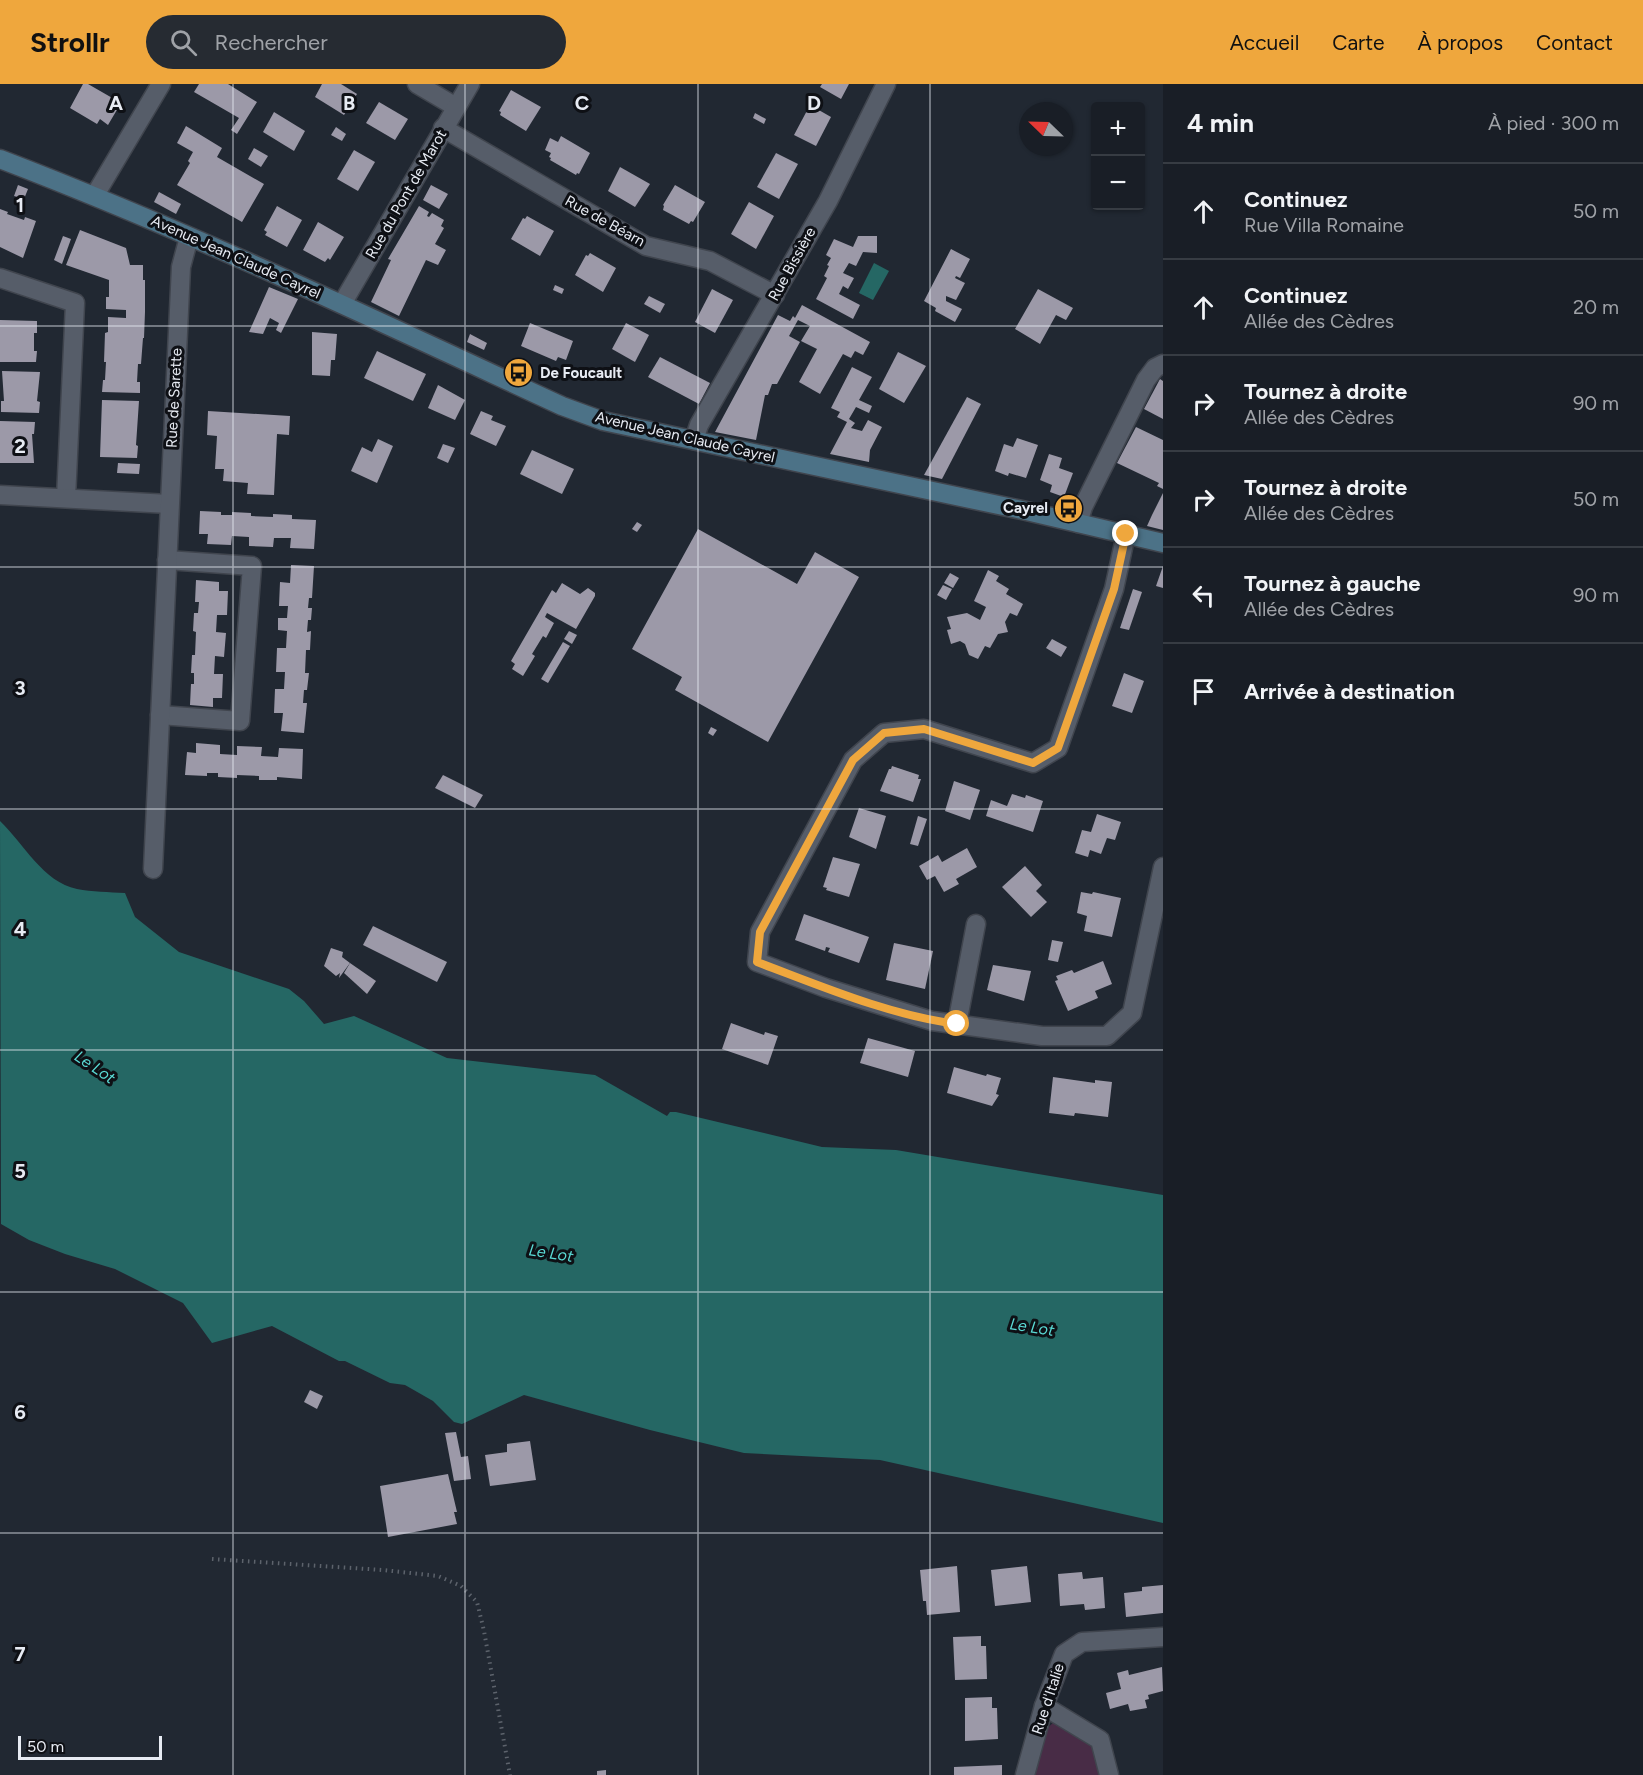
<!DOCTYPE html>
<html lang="fr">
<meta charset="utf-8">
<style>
body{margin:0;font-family:Figtree,sans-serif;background:#262b32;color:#f1f3f6}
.controls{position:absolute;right:18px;top:18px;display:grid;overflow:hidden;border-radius:6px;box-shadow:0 2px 4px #0004}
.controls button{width:54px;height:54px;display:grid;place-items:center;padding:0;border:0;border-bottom:2px solid #373c43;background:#191e26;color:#f1f3f6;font:30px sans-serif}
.compass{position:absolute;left:1019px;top:18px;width:54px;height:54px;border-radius:50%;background:#191e26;box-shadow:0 2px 4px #0004;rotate:293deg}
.scale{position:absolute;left:18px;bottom:15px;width:144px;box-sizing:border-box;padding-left:6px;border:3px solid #e7ebf3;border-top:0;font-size:16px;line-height:21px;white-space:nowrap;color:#e7ebf3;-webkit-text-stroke:4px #0e1015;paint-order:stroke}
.stop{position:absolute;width:18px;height:18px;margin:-14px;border:4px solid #efa73d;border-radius:50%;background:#fff}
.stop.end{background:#efa73d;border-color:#fff;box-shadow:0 2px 6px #0008}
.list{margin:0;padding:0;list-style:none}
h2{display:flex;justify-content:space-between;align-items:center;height:78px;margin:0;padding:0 24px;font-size:26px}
h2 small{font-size:20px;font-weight:400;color:#9fa2a7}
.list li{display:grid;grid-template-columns:39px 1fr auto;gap:18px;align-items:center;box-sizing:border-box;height:96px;padding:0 24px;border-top:2px solid #373c43}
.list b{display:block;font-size:22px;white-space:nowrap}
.list p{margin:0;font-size:20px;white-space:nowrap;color:#9fa2a7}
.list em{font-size:20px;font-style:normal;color:#9fa2a7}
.icon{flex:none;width:33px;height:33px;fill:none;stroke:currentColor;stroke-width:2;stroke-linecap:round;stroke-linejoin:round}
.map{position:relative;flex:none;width:1163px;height:1691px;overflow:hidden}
header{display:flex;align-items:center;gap:36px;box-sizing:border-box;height:84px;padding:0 30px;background:#efa73d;color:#111}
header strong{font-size:28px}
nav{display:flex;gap:33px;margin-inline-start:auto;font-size:21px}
.search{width:420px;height:54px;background:#262b32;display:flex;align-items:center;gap:15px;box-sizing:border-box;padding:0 21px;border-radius:33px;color:#9fa2a7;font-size:22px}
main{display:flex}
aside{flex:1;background:#191e26}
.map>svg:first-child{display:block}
.green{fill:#482c46}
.water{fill:#256764}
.building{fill:#9c99a8}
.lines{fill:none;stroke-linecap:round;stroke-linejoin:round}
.street-casing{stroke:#40454e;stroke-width:21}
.secondary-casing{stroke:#40454e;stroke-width:21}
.path{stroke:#5d636c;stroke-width:4;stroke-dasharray:1.5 4.5;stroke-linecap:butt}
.street{stroke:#565d69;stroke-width:18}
.secondary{stroke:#4c7287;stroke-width:18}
.route{stroke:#efa73d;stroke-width:8}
.grid{fill:none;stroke:#e7ebf3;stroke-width:1.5;stroke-opacity:0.55}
.labels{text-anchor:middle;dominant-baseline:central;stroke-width:6;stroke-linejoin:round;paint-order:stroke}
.street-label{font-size:15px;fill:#e7ebf3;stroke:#0e1015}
.poi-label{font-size:15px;font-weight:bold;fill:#e7ebf3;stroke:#0e1015;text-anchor:start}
.water-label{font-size:16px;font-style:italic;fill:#5adad5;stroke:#0e1015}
.grid-label{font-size:20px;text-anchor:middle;font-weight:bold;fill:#e7ebf3;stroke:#0e1015;stroke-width:6;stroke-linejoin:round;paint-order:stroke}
</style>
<header>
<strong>Strollr</strong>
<div class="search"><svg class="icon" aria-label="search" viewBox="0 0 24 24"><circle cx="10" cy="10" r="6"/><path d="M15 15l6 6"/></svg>Rechercher</div>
<nav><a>Accueil</a><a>Carte</a><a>À propos</a><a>Contact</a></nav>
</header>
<main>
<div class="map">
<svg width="1163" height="1691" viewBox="0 0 1163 1691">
<rect width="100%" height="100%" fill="#212832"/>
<polygon class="green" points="1059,1638 1090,1655 1103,1691 1034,1691 1046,1645 1053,1639"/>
<g class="water">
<polygon points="874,179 889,187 873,216 859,209"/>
<path d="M0,737C24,760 43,798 77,805C92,808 109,808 125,809L135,833L179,868L289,905L304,917L324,940L354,932L447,974L595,991L667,1032L670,1028H676L822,1063L896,1066L1163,1111V1439L880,1376L744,1369L650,1346L524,1311L462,1340L454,1338L433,1317L405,1301L390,1299L345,1277H339L272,1242L212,1259L183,1219L115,1185L65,1170L29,1156L1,1140Z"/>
</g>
<g class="building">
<polygon points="83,0 88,0 121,19 108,41 100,35 97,40 70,24"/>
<polygon points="199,0 228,0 257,18 237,50 231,46 239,34 194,8"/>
<polygon points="322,0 341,0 357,10 344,31 315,13"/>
<polygon points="822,0 849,0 841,15 820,3"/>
<polygon points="511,6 541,23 526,47 500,31 501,28 499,27"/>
<polygon points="379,18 408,35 395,56 366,39"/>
<polygon points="810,21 831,33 816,62 794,51"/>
<polygon points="274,28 305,47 294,67 263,48"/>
<polygon points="755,29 766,35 764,40 753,34"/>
<polygon points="186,42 222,64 217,73 264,100 242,138 177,101 190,79 188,77 193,68 177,59"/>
<polygon points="336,43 346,50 342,57 331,51"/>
<polygon points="561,52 590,69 579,90 577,89 576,91 550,76 551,74 549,73 551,69 545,66 550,54 558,58"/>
<polygon points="254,64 268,72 261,83 248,75"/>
<polygon points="354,66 375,78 358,107 337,95"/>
<polygon points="776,69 798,80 779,115 757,103"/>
<polygon points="620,83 650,100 635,123 608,107"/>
<polygon points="18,101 28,105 24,115 14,112"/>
<polygon points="431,101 448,110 439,125 423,116"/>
<polygon points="675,101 705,118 693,138 691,137 689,140 663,126 664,122 663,121"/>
<polygon points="159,108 181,120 176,130 154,118"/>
<polygon points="749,118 774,132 756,165 731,150"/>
<polygon points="277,122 302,136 287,163 265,151 267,148 264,146"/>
<polygon points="419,122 429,128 427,132 429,133 432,129 444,136 441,142 444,144 435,160 446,166 438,181 426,176 399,232 371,218 391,176 388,175"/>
<polygon points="0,125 8,128 7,130 24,136 25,133 36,137 23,174 0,163"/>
<polygon points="527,132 554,147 540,172 511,155 523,134 525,135"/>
<polygon points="318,138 344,153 330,176 328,174 325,178 303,166"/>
<polygon points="80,146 126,164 130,181 143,181 143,196 145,196 145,228 144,254 143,254 141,280 138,280 137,298 140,298 140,309 102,308 103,296 105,296 106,278 104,278 105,249 108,248 108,233 126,234 126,226 106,225 106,213 109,213 109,196 66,181"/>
<polygon points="63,152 71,155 62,180 54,176"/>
<polygon points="858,152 877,152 877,169 863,168 856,182 849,179 843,189 854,194 848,205 843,202 839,210 860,221 853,235 816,215 827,194 824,192 829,182 827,181 831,174 826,171 834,155 853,163"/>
<polygon points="951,165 970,175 960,194 956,192 955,194 965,199 956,216 946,212 946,217 962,225 955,238 935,227 936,224 924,217"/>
<polygon points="590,169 616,184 603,208 575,191 586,171 588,172"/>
<polygon points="555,201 564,205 562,210 553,206"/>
<polygon points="269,203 298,215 281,249 276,246 279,239 270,234 263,250 249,248"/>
<polygon points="712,205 733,216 715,249 695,238"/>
<polygon points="1038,205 1073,224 1066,236 1056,231 1040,260 1015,245"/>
<polygon points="649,212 665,220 660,229 644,220"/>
<polygon points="802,221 870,258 863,271 855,267 851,274 843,270 820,310 799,298 817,265 801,257 810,242 798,236 789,252 800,258 777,300 772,300 768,311 765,311 756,356 715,348 778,231 790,237 793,232 795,234"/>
<polygon points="0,236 37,237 37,249 34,249 34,267 37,267 36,278 0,278"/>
<polygon points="530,239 573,257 566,276 558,273 556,277 521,262"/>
<polygon points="626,239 649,251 635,278 612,265"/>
<polygon points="312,248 337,250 335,276 331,276 330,292 312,291"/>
<polygon points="470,250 487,259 484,266 467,258"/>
<polygon points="377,267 426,290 413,317 364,294"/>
<polygon points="898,268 926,282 904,319 879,305"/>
<polygon points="660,273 710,299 699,320 648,293"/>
<polygon points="852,283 872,293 859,316 872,322 869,329 856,323 849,335 855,339 851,344 862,347 868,336 882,343 870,366 869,378 830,370 847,338 837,333 840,328 831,324"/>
<polygon points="2,287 40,288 37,317 40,318 39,329 1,328 1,317 4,317"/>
<polygon points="1160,295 1163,297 1163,335 1144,325"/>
<polygon points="438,301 465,316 455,336 428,324"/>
<polygon points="967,313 981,320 942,395 924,391"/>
<polygon points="102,316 139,317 136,361 138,362 137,374 100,373"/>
<polygon points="208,327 290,332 289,351 277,350 274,411 247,410 248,399 223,397 224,385 215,385 217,352 207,351"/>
<polygon points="481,327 493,332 491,336 506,342 496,362 470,350"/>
<polygon points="0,337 35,338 34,350 32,350 34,379 0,379"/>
<polygon points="1136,343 1163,356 1163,405 1157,402 1159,399 1117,379"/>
<polygon points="1017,354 1038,361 1026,394 1009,389 1008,392 995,387 1004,360 1013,363"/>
<polygon points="378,355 393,362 377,399 351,387 362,363 372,368"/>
<polygon points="443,360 455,364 448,379 437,374"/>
<polygon points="532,366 574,385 562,410 520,390"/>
<polygon points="1049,370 1062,374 1059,384 1073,389 1064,413 1050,408 1052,401 1040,396"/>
<polygon points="118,379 140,380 139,390 117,389"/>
<polygon points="1163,409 1163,446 1147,442 1152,431"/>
<polygon points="200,427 221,428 221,431 232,431 232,428 251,429 251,432 273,433 273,430 292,431 292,435 316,436 314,465 290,464 291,454 274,454 273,463 249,462 249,453 232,452 231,461 207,460 208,450 199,450"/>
<polygon points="637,438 642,441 637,448 632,445"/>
<polygon points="698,445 797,500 815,468 859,493 768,658 675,606 682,593 632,565"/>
<polygon points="291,481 314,482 312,514 309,514 308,524 312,524 311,536 308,536 307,548 311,547 310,566 306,566 305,589 309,589 307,606 304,606 303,619 307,619 304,649 281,647 283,629 274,629 275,605 284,605 285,588 276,588 277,564 286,564 287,547 278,546 278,534 287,534 288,522 279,522 280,498 290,499"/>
<polygon points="1163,482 1163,504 1156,502"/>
<polygon points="988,486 999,492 996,497 1009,505 1006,510 1023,520 1017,532 1010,529 1005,538 1008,548 998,550 990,564 985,562 978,575 969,571 965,560 960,557 951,560 947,546 951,545 947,533 967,529 980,536 986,523 974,517"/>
<polygon points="950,489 959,494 953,504 944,499"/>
<polygon points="196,496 219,498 219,507 228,507 227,531 217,531 216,548 226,549 224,573 215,572 214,590 223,590 222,614 213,614 213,623 190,621 191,600 194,600 194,589 191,589 192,571 195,571 196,548 193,547 194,529 198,529 199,518 195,518"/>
<polygon points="562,499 580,510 588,504 595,509 595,512 576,545 547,529 545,533 554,539 546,554 543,552 532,570 535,572 523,592 512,585 515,580 511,577 552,506 556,509"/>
<polygon points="943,501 952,505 946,516 937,511"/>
<polygon points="1133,505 1142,508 1129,546 1120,544"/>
<polygon points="569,547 577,551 572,560 564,555"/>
<polygon points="1052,555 1067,563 1061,573 1046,564"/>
<polygon points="563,558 570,562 548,599 541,595"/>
<polygon points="1124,589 1144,597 1132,629 1112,622"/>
<polygon points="711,643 717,646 713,652 708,649"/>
<polygon points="196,659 220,661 220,670 237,671 237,662 262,663 261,672 278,673 279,664 303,665 302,695 277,693 277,696 259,696 259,692 237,691 237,694 218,693 218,689 207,689 207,692 185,691 187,668 196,669"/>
<polygon points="892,682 919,691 918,695 921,695 913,718 880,707 889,685 891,685"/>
<polygon points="443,691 483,711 475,724 435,704"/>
<polygon points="954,697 980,706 970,736 945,727"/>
<polygon points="1012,710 1025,714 1026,711 1043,717 1033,748 986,732 991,716 1007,722"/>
<polygon points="859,724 886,732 876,765 849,753"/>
<polygon points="1097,730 1121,738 1115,756 1107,754 1101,770 1090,766 1088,773 1075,769 1082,746 1091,748"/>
<polygon points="918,732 927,735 918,762 910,760"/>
<polygon points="967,764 977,783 956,795 959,800 944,808 935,792 927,796 919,782 938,771 942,778"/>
<polygon points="833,773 860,780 849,813 826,806 827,804 823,803"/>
<polygon points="1025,782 1042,801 1036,807 1047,818 1031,833 1002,803"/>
<polygon points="1081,808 1092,810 1093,808 1121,814 1112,853 1084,847 1087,832 1077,829"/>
<polygon points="804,830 869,853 859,879 828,868 830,864 826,863 825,867 795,856"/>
<polygon points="373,842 447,878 437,898 363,861"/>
<polygon points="1052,856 1063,858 1058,878 1048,876"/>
<polygon points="894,859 933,867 925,905 886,896"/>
<polygon points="331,864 343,868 342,873 350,879 339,894 340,889 336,892 324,882"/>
<polygon points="1103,877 1112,900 1095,907 1098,914 1068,927 1055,897 1058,896 1056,892 1072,886 1074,889"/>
<polygon points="350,879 376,897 367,910 344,889"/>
<polygon points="993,881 1031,887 1024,917 987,906"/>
<polygon points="731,939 764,951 765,948 778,952 768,981 722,965"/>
<polygon points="868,954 915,967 908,993 860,979"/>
<polygon points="954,983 986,992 987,990 1001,994 996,1010 999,1011 992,1022 947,1009"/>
<polygon points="1053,993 1095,999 1095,996 1112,998 1108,1033 1075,1029 1074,1032 1049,1029"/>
<polygon points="310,1306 323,1312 317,1325 304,1318"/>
<polygon points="456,1348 461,1373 468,1372 471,1395 454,1397 445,1349"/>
<polygon points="530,1357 536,1396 490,1402 485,1371 507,1368 507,1360"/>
<polygon points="448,1390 457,1428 454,1428 457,1440 388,1453 380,1402"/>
<polygon points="957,1482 960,1528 927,1531 926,1517 923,1517 920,1486"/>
<polygon points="1027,1482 1031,1518 995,1522 991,1486"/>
<polygon points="1082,1488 1083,1495 1103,1493 1105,1524 1085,1526 1084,1520 1060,1522 1058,1490"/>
<polygon points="1163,1501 1163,1529 1126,1533 1124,1509 1142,1507 1142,1503"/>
<polygon points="981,1552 981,1562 986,1562 987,1595 955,1596 953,1553"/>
<polygon points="1162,1583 1163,1607 1148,1611 1149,1615 1145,1616 1147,1624 1130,1627 1128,1620 1110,1625 1106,1609 1121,1605 1117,1589 1128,1586 1129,1591"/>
<polygon points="992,1613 992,1624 997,1624 998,1655 965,1657 965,1614"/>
<polygon points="1002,1681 1002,1691 954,1691 954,1683"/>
<polygon points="606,1686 606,1691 597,1691 597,1687"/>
</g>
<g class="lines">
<defs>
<g id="street">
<polyline points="417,0 456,23"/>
<polyline points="443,44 646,162 710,177 775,211"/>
<polyline points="95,111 161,0"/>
<polyline points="0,194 75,219 66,414"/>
<polyline points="342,220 470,0"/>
<polyline points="694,356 699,341 828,117 886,0"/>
<polyline points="0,411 169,420"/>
<polyline points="1078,439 1083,423 1146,296 1155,284 1163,280"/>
<polyline points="1126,450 1114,505 1058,664 1033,679 924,645 884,649 853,676 760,848 757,878 826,904 932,937 1042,952 1107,952 1132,929 1163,783"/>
<polyline points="160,631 240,637 252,482 167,476"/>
<polyline points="153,785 181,183 189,153"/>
<polyline points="957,940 976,840"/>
<polyline points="1044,1622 1100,1656 1109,1691"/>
<polyline points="1025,1691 1044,1622 1064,1570 1082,1558 1163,1553"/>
</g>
<path id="secondary" d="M0,75C191,148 376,236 562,322L603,337L1022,426L1163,459"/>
</defs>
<use href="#street" class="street-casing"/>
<use href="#secondary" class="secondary-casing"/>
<polyline class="path" points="212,1475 383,1486 438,1492 461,1502 477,1518 484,1547 510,1691"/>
<use href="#street" class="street"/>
<use href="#secondary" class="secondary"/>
</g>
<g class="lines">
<path class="route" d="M957,940C888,931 821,902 757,878L760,848L853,676L884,649L924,645L1033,679L1058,664L1114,505L1126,450"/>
</g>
<path class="grid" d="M233,0V1691M465,0V1691M698,0V1691M930,0V1691M0,242H1163M0,483H1163M0,725H1163M0,966H1163M0,1208H1163M0,1449H1163"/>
<defs>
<symbol id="bus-disc" viewBox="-11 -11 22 22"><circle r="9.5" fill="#efa73d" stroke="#0e1015"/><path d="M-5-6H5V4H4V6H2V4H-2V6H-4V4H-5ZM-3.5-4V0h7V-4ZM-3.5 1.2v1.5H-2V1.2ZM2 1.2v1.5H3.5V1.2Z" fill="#111"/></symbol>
</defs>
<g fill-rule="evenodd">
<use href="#bus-disc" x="502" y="272" width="33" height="33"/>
<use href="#bus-disc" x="1052" y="408" width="33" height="33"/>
</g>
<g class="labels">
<g class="street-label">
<text transform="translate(406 110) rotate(-60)">Rue du Pont de Marot</text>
<text transform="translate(605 137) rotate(29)">Rue de Béarn</text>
<text transform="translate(236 173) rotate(24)">Avenue Jean Claude Cayrel</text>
<text transform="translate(792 180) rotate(-61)">Rue Bissière</text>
<text transform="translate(174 314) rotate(-87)">Rue de Sarette</text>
<text transform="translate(685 353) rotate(13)">Avenue Jean Claude Cayrel</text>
<text transform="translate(1048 1615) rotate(-72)">Rue d'Italie</text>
</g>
<g class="poi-label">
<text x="540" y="289">De Foucault</text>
<text x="1048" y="424" text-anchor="end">Cayrel</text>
</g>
<g class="water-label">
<text transform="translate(95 983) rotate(34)">Le Lot</text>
<text transform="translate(551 1169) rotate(9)">Le Lot</text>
<text transform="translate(1032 1243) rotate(9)">Le Lot</text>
</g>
</g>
<g class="grid-label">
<text x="116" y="26">A</text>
<text x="349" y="26">B</text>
<text x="582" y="26">C</text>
<text x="814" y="26">D</text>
<text x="20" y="128">1</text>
<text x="20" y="369">2</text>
<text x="20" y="611">3</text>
<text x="20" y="852">4</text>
<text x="20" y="1094">5</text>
<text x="20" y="1335">6</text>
<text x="20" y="1577">7</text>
</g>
</svg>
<div class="controls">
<button>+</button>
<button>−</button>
</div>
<svg class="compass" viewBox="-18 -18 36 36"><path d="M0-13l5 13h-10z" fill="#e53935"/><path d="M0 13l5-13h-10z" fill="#9fa2a7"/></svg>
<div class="scale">50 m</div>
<div class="stop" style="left:957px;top:940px"></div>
<div class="stop end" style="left:1126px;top:450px"></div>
</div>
<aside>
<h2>4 min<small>À pied · 300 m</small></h2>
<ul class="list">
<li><svg class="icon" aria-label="ahead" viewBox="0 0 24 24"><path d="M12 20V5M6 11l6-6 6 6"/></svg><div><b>Continuez</b><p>Rue Villa Romaine</p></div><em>50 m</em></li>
<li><svg class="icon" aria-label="ahead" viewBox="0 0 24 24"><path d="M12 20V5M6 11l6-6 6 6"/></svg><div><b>Continuez</b><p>Allée des Cèdres</p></div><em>20 m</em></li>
<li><svg class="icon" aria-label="right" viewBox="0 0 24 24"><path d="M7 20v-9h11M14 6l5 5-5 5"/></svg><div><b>Tournez à droite</b><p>Allée des Cèdres</p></div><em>90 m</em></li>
<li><svg class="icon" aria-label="right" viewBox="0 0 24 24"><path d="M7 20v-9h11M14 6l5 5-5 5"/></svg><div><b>Tournez à droite</b><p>Allée des Cèdres</p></div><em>50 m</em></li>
<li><svg class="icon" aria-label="left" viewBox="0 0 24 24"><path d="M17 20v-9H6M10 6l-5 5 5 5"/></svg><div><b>Tournez à gauche</b><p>Allée des Cèdres</p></div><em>90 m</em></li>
<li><svg class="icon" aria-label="arrive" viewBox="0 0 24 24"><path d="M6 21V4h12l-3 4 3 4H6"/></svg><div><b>Arrivée à destination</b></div></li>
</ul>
</aside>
</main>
